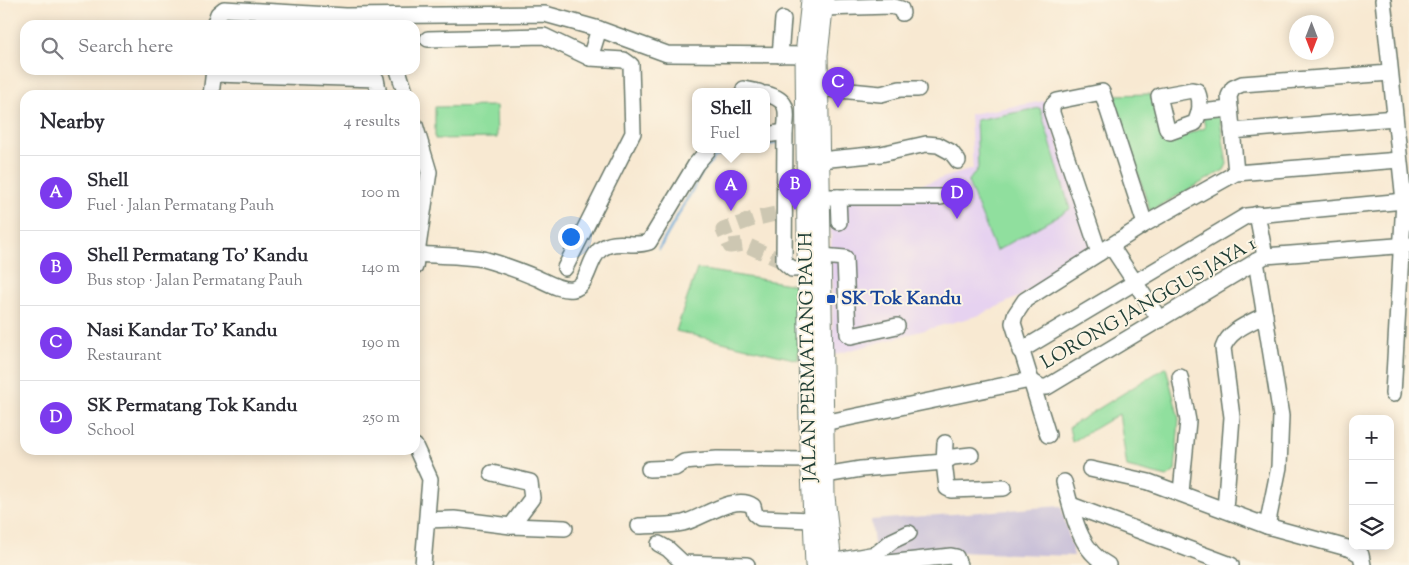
<!DOCTYPE html>
<meta charset="utf-8">
<style>
body{margin:0;font-family:"Sorts Mill Goudy",serif;background:#f2f2f3;color:#2b2b33}
.controls{position:absolute;right:15px;bottom:15px;display:grid;overflow:hidden;border-radius:10px;box-shadow:0 2px 12px #0003}
.controls button{width:45px;height:45px;display:grid;place-items:center;padding:0;border:0;border-bottom:1px solid #e1e1e2;background:#fff;color:#2b2b33;font:25px sans-serif}
.compass{position:absolute;left:1289px;top:15px;width:45px;height:45px;border-radius:50%;background:#fff;box-shadow:0 2px 12px #0003;rotate:180deg}
.you{position:absolute;left:570px;top:236px;width:18px;height:18px;margin:-12px;border:4px solid #fff;border-radius:50%;background:#1a73e8;box-shadow:0 0 0 8px #1a73e833}
.badge{display:grid;place-items:center;width:32px;height:32px;border-radius:50%;background:#7c3aed;color:#fff;font-size:16px;font-weight:700}
.pin{position:absolute;translate:-50% -41px;filter:drop-shadow(0 1px 2px #0008)}
.pin::after{content:'';position:absolute;top:26px;width:18px;height:15px;background:inherit;clip-path:polygon(0 0,100% 0,50% 100%)}
.popup{position:absolute;left:692px;top:88px;width:78px;height:65px;box-sizing:border-box;display:grid;place-content:center;border-radius:10px;background:#fff;filter:drop-shadow(0 1px 4px #0005);font-size:16px;white-space:nowrap;color:#7c7c81}
.popup b{font-size:19px;color:#2b2b33}
.popup::after{content:'';position:absolute;left:50%;top:100%;margin-left:-10px;border:10px solid transparent;border-top-color:#fff}
.list{margin:0;padding:0;list-style:none}
h2{display:flex;justify-content:space-between;align-items:center;height:65px;margin:0;padding:0 20px;font-size:21px}
h2 small{font-size:16px;font-weight:400;color:#7c7c81}
.list li{display:grid;grid-template-columns:32px 1fr auto;gap:15px;align-items:center;box-sizing:border-box;height:75px;padding:0 20px;border-top:1px solid #e1e1e2}
.list b{display:block;font-size:19px;white-space:nowrap}
.list p{margin:0;font-size:16px;white-space:nowrap;color:#7c7c81}
.list em{font-size:16px;font-style:normal;color:#7c7c81}
.icon{flex:none;width:28px;height:28px;fill:none;stroke:currentColor;stroke-width:2;stroke-linecap:round;stroke-linejoin:round}
.map{position:relative;flex:none;width:1409px;height:565px;overflow:hidden}
.search{position:absolute;background:#fff;box-shadow:0 2px 12px #0003;left:20px;top:20px;width:400px;height:55px;display:flex;align-items:center;gap:12px;box-sizing:border-box;padding:0 18px;border-radius:15px;color:#7c7c81;font-size:19px}
.panel{position:absolute;background:#fff;box-shadow:0 2px 12px #0003;left:20px;top:90px;width:400px;height:365px;border-radius:15px}
.map>svg:first-child{display:block}
.built{fill:#e6d2f0}
.industrial{fill:#c8bfd8}
.green{fill:#90df9e;stroke:#588e69}
.lines{fill:none;stroke-linecap:round;stroke-linejoin:round}
.stream{stroke:#61a2d4;stroke-width:3}
.minor-tunnel{stroke:#cdc7b2;stroke-width:15;stroke-dasharray:15 8;stroke-linecap:butt}
.minor-casing{stroke:#6b796b;stroke-width:18}
.major-casing{stroke:#6b796b;stroke-width:21}
.minor{stroke:#fff;stroke-width:15}
.major{stroke:#fff;stroke-width:19}
.transit-dot{fill:#1a4fb4;stroke:#fcf5e5;stroke-width:2}
.labels{text-anchor:middle;dominant-baseline:central;stroke-width:4;stroke-linejoin:round;paint-order:stroke}
.transit-label{font-size:19px;font-weight:bold;fill:#164399;stroke:#fcf5e5;text-anchor:start}
.street-label{font-size:19px;fill:#1f3d34;stroke:#fcf5e5}
</style>
<div class="map">
<svg width="1409" height="565" viewBox="0 0 1409 565">
<rect width="100%" height="100%" fill="#fcf5e5"/>
<filter id="ink" filterUnits="userSpaceOnUse"><feTurbulence type="fractalNoise" baseFrequency=".02" numOctaves="2"/><feDisplacementMap in="SourceGraphic" scale="10" xChannelSelector="R" yChannelSelector="G"/><feConvolveMatrix kernelMatrix="1 2 1 2 8 2 1 2 1" color-interpolation-filters="sRGB"/></filter>
<filter id="wash" filterUnits="userSpaceOnUse"><feTurbulence type="fractalNoise" baseFrequency=".0096" numOctaves="4" result="noise"/><feDisplacementMap in="SourceGraphic" scale="20" xChannelSelector="R" yChannelSelector="G"/><feGaussianBlur stdDeviation="1.12" result="paint"/><feColorMatrix in="noise" values="0 0 0 0 0 0 0 0 0 0 0 0 0 0 0 0 0 1.4 0 .05"/><feComposite in="paint" operator="in"/></filter>
<g filter="url(#wash)">
<rect width="100%" height="100%" fill="#f8e9d2"/>
<polygon class="built" points="1044,101 1093,250 1018,297 980,315 833,355 830,188 913,187 973,169 970,114"/>
<polygon class="industrial" points="1061,506 1074,556 955,552 876,560 871,520"/>
<g class="green">
<polygon points="1150,94 1167,141 1205,128 1203,116 1219,114 1227,164 1224,170 1150,211 1113,95"/>
<polygon points="496,106 497,138 435,139 435,107"/>
<polygon points="1040,108 1070,209 996,251 968,182 978,168 976,120"/>
<polygon points="697,269 802,286 798,360 676,331"/>
<polygon points="1166,367 1179,419 1175,471 1167,477 1127,467 1119,414 1072,442 1069,427"/>
</g>
<g class="lines">
<g class="stream">
<polyline points="766,145 777,143"/>
<polyline points="659,249 703,171 715,157 744,150"/>
</g>
</g>
</g>
<g filter="url(#ink)">
<g class="lines">
<polyline class="minor-tunnel" points="784,262 744,244 730,246 723,230 753,219 784,212"/>
<defs>
<g id="minor">
<polyline points="1383,0 1404,201 1393,394"/>
<polyline points="823,8 891,6 901,9 902,13"/>
<polyline points="214,25 218,14 224,9 346,16 545,14 599,29 667,54 816,55"/>
<polyline points="428,39 544,36 590,58 599,29"/>
<polyline points="780,55 783,19"/>
<polyline points="398,70 406,95"/>
<polyline points="215,74 376,79 379,95"/>
<polyline points="819,88 881,94 900,89 918,89"/>
<polyline points="744,89 759,92"/>
<path d="M1192,90L1197,91C1202,103 1200,112 1195,123L1170,132L1167,129L1159,96Z"/>
<path d="M766,94C790,100 787,111 785,132L784,262L792,269L818,268"/>
<polyline points="211,95 214,70"/>
<polyline points="1200,112 1230,109"/>
<polyline points="415,125 429,172 415,267"/>
<polyline points="1232,131 1395,118"/>
<polyline points="766,135 785,132"/>
<polyline points="820,160 881,154 926,144 938,145 951,152 958,161"/>
<polyline points="1236,173 1229,96 1233,88 1242,84 1390,73"/>
<polyline points="821,197 941,197"/>
<polyline points="838,197 839,222"/>
<polyline points="1257,214 1265,256"/>
<polyline points="1111,246 1160,320"/>
<polyline points="1099,253 1052,113 1052,106 1057,101 1102,92 1145,224"/>
<path d="M417,254C438,256 462,255 483,259C501,264 520,271 537,278C548,283 561,291 573,289C589,286 588,258 601,249C616,238 633,248 649,242L696,164L708,150"/>
<polyline points="822,256 845,258 848,334 851,336 897,326"/>
<polyline points="1256,261 1281,416 1279,467 1267,526"/>
<polyline points="565,268 633,133 631,65 624,60 590,58"/>
<polyline points="1020,351 1246,216 1404,201"/>
<polyline points="1180,377 1188,421 1181,492"/>
<polyline points="814,425 1030,380 1041,387 1047,387 1265,256 1409,245"/>
<polyline points="1048,435 1013,323 1015,315 1025,300 1145,224 1236,173 1399,160"/>
<polyline points="945,443 944,462 947,488 951,490 1004,488"/>
<polyline points="415,446 430,479 423,565"/>
<polyline points="649,469 675,468 684,462 717,459 810,460"/>
<polyline points="1090,469 1149,482 1267,526 1351,549 1361,555 1363,565"/>
<polyline points="492,473 530,482 532,498 511,526"/>
<polyline points="825,475 861,469 944,462 953,457 971,455"/>
<path d="M1064,482C1073,512 1078,550 1108,565"/>
<polyline points="1071,505 1231,565"/>
<path d="M1225,510L1232,417L1223,348C1229,330 1250,323 1265,315"/>
<polyline points="427,520 454,519 511,526 565,528"/>
<path d="M639,526C653,525 669,526 683,523C701,519 735,493 753,506L755,514L760,518L812,520"/>
<polyline points="659,544 668,549 683,563 747,565"/>
<polyline points="831,562 876,554 892,541 909,533"/>
<polyline points="870,565 951,556 956,557 959,565"/>
</g>
<g id="major">
<polyline points="811,0 805,55 809,425 815,565"/>
<polyline points="824,0 818,55 825,496 832,565"/>
</g>
</defs>
<use href="#minor" class="minor-casing"/>
<use href="#major" class="major-casing"/>
<use href="#minor" class="minor"/>
<use href="#major" class="major"/>
</g>
</g>
<rect class="transit-dot" x="826" y="294" width="10" height="10" rx="2.5"/>
<g class="labels">
<g class="transit-label">
<text x="841" y="299">SK Tok Kandu</text>
</g>
<g class="street-label">
<text transform="translate(1149 304) rotate(-30)">LORONG JANGGUS JAYA 1</text>
<text transform="translate(809 357) rotate(-91)">JALAN PERMATANG PAUH</text>
</g>
</g>
</svg>
<div class="controls">
<button>+</button>
<button>−</button>
<button><svg class="icon" aria-label="layers" viewBox="0 0 24 24"><path d="M12 4l9 5-9 5-9-5zM3 14l9 5 9-5"/></svg></button>
</div>
<svg class="compass" viewBox="-18 -18 36 36"><path d="M0-13l5 13h-10z" fill="#e53935"/><path d="M0 13l5-13h-10z" fill="#7c7c81"/></svg>
<div class="you"></div>
<div class="pin badge" style="left:731px;top:211px">A</div>
<div class="popup"><b>Shell</b>Fuel</div>
<div class="pin badge" style="left:795px;top:210px">B</div>
<div class="pin badge" style="left:838px;top:108px">C</div>
<div class="pin badge" style="left:957px;top:219px">D</div>
<div class="search"><svg class="icon" aria-label="search" viewBox="0 0 24 24"><circle cx="10" cy="10" r="6"/><path d="M15 15l6 6"/></svg>Search here</div>
<section class="panel">
<h2>Nearby<small>4 results</small></h2>
<ul class="list">
<li><span class="badge">A</span><div><b>Shell</b><p>Fuel · Jalan Permatang Pauh</p></div><em>100 m</em></li>
<li><span class="badge">B</span><div><b>Shell Permatang To' Kandu</b><p>Bus stop · Jalan Permatang Pauh</p></div><em>140 m</em></li>
<li><span class="badge">C</span><div><b>Nasi Kandar To' Kandu</b><p>Restaurant</p></div><em>190 m</em></li>
<li><span class="badge">D</span><div><b>SK Permatang Tok Kandu</b><p>School</p></div><em>250 m</em></li>
</ul>
</section>
</div>
